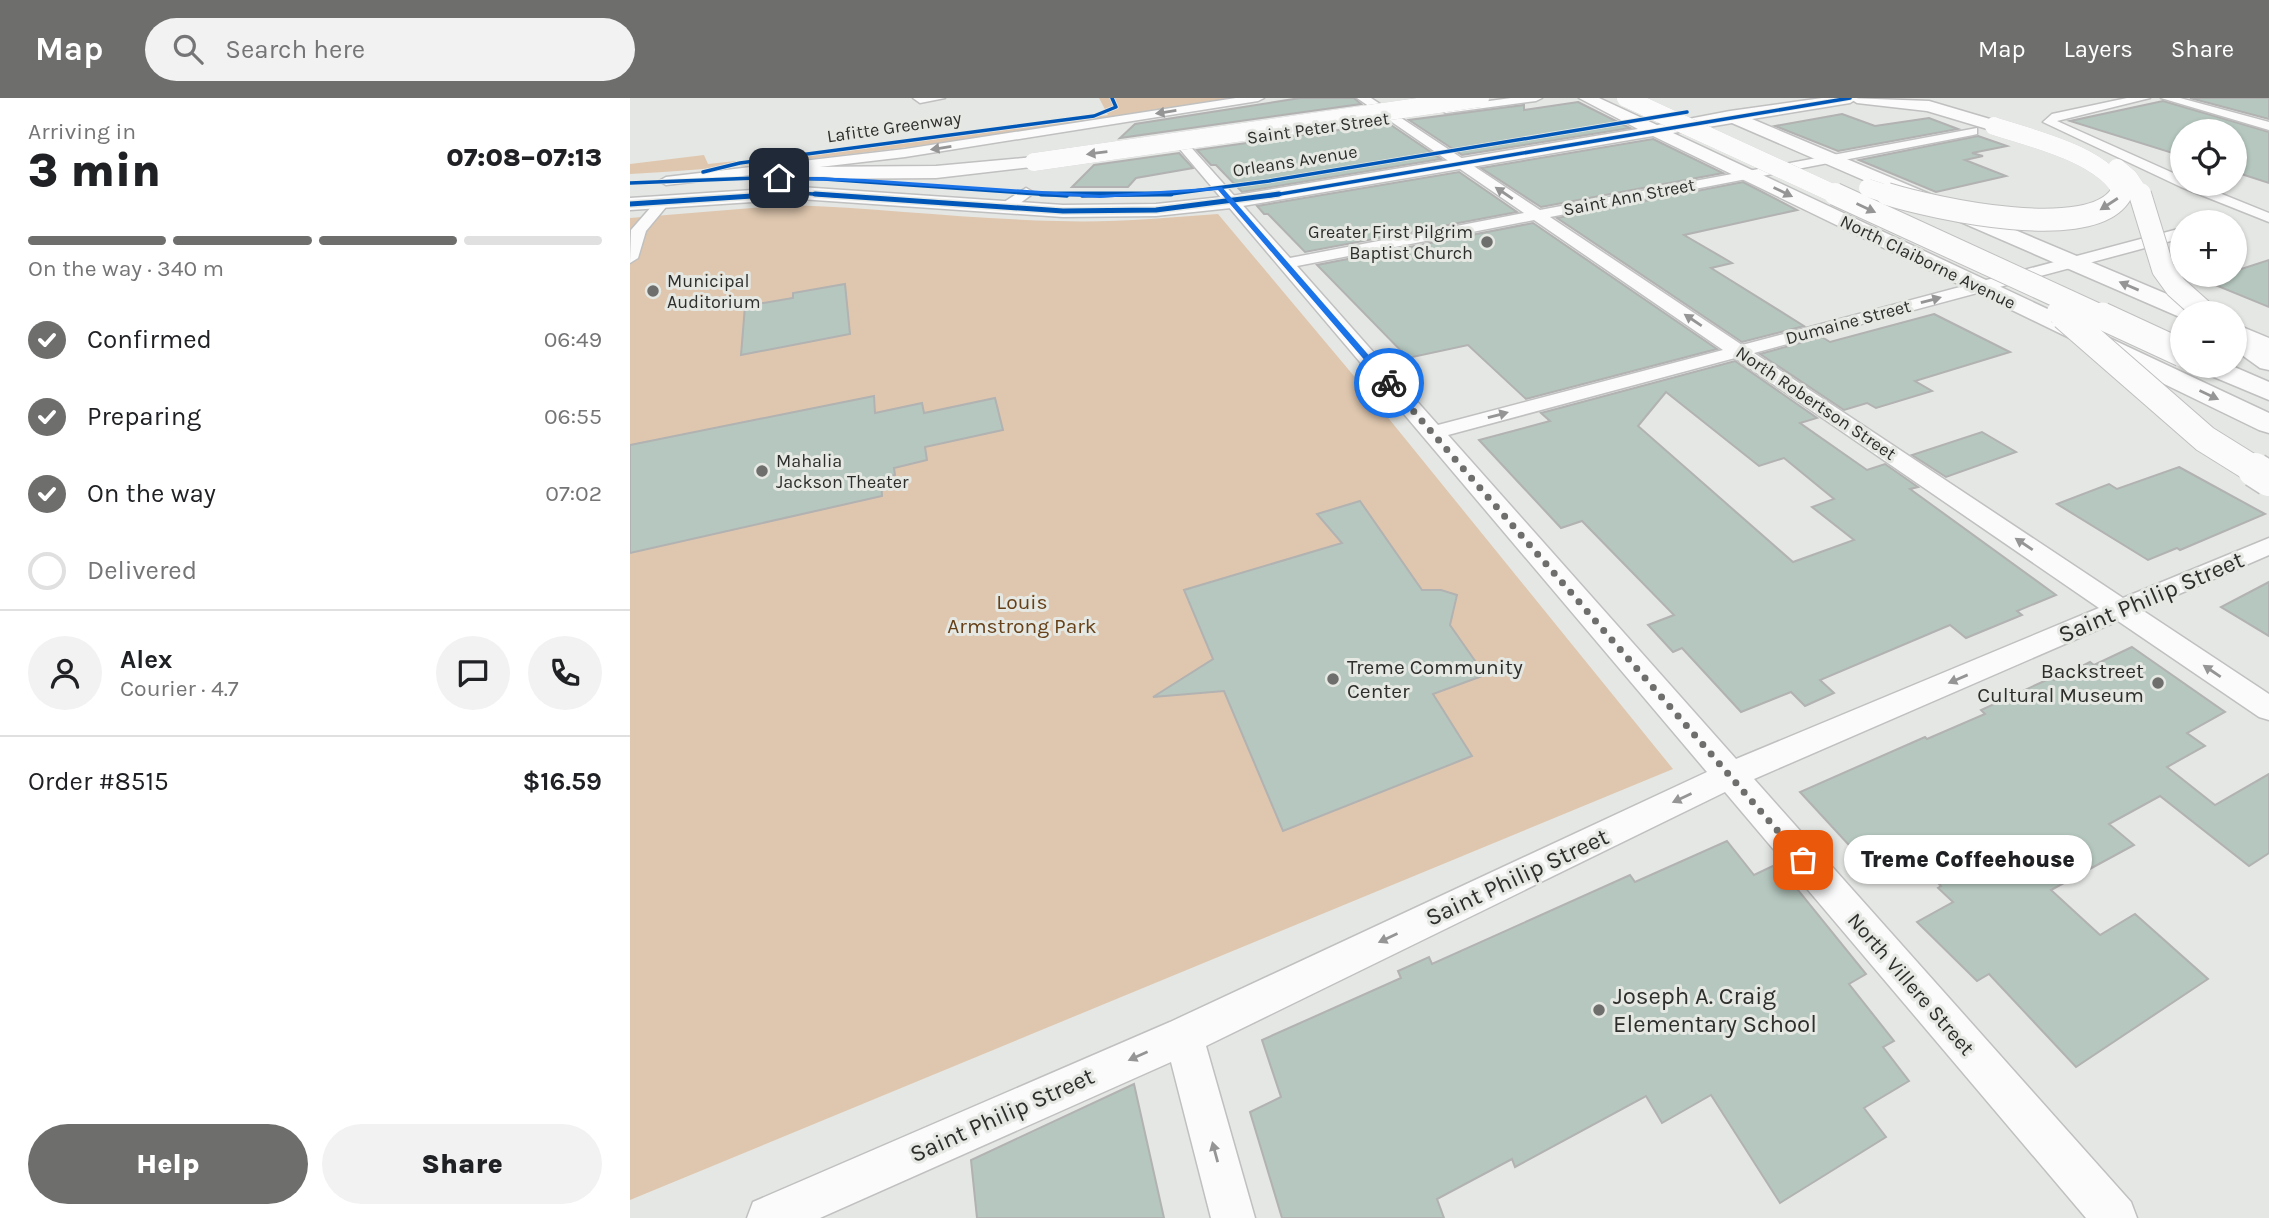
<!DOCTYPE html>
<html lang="en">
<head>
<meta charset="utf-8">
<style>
  :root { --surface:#fff; --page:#f2f2f2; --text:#202124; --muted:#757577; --line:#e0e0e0; --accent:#6e6f6d }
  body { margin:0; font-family:Karla,sans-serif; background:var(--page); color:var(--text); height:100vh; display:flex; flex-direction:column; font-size:26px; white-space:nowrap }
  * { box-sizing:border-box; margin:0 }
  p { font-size:23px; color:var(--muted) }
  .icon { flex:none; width:38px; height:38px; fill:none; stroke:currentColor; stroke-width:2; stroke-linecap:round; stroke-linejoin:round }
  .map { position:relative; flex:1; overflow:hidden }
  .details { display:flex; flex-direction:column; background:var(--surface); width:630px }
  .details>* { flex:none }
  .controls { position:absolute; left:1540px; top:21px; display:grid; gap:14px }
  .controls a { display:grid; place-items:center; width:77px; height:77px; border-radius:50%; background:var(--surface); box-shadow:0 2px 5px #0004; font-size:35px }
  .pin { position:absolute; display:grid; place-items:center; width:60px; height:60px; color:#fff; margin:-30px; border-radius:14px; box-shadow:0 4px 10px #0006 }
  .courier { position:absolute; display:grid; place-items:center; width:70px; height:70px; margin:-35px; border:5px solid #1a73e8; border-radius:50%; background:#fff; color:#222; box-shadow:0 2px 9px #0007 }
  .bubble { position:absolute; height:49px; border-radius:24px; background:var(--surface); box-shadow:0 2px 5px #0004; font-size:23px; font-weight:800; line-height:49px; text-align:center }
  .head em { font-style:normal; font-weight:800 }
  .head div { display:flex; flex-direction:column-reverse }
  .head { display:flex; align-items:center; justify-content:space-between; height:119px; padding:0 28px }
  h1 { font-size:46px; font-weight:800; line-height:52px }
  .bar { display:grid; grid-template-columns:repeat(4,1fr); gap:10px 7px; align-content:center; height:84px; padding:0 28px }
  .bar i { height:9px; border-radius:5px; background:var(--line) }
  .bar .selected { background:var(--accent) }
  .bar p { grid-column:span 4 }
  .line { display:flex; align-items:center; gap:18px; padding:0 28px; border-top:2px solid var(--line) }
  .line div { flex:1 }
  .round { display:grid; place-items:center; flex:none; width:74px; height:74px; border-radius:37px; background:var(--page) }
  ol { padding:0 28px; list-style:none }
  li { display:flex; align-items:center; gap:21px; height:77px }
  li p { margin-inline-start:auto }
  li .icon { padding:7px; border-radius:50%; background:var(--accent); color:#fff; stroke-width:4 }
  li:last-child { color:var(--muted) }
  li i { width:38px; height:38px; border:4px solid var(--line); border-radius:50% }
  .primary-button { display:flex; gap:14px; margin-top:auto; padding:14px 28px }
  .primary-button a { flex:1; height:80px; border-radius:42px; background:var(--accent); color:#fff; font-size:28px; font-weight:800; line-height:80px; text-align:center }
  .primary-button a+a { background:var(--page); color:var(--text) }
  header { display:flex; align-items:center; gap:42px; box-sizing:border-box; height:98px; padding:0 35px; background:var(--accent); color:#fff }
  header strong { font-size:33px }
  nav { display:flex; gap:38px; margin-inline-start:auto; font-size:24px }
  .search { width:490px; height:63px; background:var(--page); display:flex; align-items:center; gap:18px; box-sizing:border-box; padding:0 24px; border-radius:38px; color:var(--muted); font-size:26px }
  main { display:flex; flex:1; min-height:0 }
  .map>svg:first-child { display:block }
</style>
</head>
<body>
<header>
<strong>Map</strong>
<div class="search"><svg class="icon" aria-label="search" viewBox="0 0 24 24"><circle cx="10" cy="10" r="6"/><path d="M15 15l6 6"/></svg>Search here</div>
<nav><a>Map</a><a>Layers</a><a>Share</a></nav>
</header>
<main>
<section class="details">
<div class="head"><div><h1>3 min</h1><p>Arriving in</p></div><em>07:08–07:13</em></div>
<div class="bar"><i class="selected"></i><i class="selected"></i><i class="selected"></i><i></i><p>On the way · 340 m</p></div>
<ol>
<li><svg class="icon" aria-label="check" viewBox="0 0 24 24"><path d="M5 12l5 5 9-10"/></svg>Confirmed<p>06:49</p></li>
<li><svg class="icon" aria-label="check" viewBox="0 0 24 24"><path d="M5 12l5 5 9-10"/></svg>Preparing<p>06:55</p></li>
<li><svg class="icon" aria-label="check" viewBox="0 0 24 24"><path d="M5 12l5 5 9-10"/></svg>On the way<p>07:02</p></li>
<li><i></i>Delivered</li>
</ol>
<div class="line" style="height:126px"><a class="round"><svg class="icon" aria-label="person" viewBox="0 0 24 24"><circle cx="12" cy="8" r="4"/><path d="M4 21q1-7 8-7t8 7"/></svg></a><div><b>Alex</b><p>Courier · 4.7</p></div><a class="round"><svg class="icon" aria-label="chat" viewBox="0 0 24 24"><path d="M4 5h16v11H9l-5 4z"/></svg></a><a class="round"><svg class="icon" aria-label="phone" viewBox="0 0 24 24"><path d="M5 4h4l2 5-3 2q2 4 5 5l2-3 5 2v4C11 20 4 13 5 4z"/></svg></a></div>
<div class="line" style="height:91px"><div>Order #8515</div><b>$16.59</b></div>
<div class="primary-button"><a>Help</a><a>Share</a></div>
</section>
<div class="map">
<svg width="1639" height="1120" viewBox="0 0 1639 1120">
  <rect width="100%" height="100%" fill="#e5e7e4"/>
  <g fill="#dfc7af">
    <path d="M469,0H609C407,32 205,64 0,76V66L74,57L78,66L106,63V66L330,34L332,37L478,17Z"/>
    <path d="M160,107C249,110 338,121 427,123C481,125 534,120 588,116L734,290L1043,671L0,1102V120Z"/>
  </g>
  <g fill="#b5c7bf" stroke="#b1b2b1" stroke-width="2" fill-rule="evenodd">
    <path d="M670,0H724L731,6L490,40L505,26Z"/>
    <path d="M1560,0H1639V21Z"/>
    <path d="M1533,3L1639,34V85L1605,74V33H1552V58L1440,23Z"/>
    <path d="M948,4L1000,30L832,57L779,22L894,7V12Z"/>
    <path d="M1212,16L1245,28L1299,20L1328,31L1208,53L1145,28Z"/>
    <path d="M758,25L811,61L612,94L586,67H581L567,52Z"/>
    <path d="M1348,38L1377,48L1342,55L1353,58L1335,62L1376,78L1306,94L1229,62Z"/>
    <path d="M1023,41L1093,75L911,109L851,70Z"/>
    <path d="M549,55L563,70L506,80L498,89H442L464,67Z"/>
    <path d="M829,74L887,114L675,154L638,116H634L627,108Z"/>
    <path d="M1113,84L1167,112L1054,137L1102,165L1081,170L1174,228L1112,244L927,120Z"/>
    <path d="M903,125L1087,251L896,301L838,247L778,260L687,167Z"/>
    <path d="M1639,162V209L1573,182L1591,177H1605V173Z"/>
    <path d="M215,186L220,236L111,257L115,208L163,200V195Z"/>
    <path d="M1304,216L1380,254L1285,283L1302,293L1246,310L1237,305L1214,312L1130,256L1192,239L1200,244Z"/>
    <path d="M1105,263L1187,320L1170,325L1237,372L1255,366L1288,389L1280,391L1426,497L1387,513L1392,517L1336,540L1320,527L1190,582L1204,595L1175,608L1161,594L1111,614L1052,550L1043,554L1018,527L1044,517L952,423L931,430L849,342L920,323L911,315ZM1036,294L1129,368L1154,360L1204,401L1182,409L1224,442L1163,464L1008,328Z"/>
    <path d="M244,298L245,315L292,305L294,315L365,300L373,332L295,349L297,362L264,370L265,377L251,380L252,398L0,455V347Z"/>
    <path d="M1352,334L1386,354L1316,379L1282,357Z"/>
    <path d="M1549,369L1635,416L1550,452L1547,450L1518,462L1427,406L1479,386L1487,391Z"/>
    <path d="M730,403L792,492H811L827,497L820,527L855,577L803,596L842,658L653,733L594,593L523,599L583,561L554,492L712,445L687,416Z"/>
    <path d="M1639,484V538L1591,509Z"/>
    <path d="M1502,549L1595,614L1557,635L1575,648L1537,669L1585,707L1639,676V755L1619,768L1530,698L1479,726L1504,747L1421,792L1470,837L1505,816L1578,881L1446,969L1359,876L1347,883L1287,824L1323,804L1308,790L1311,788L1265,742L1230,759L1170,694L1295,639L1297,641L1355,616L1351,612L1421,580L1424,582L1460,564L1464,567Z"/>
    <path d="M1097,743L1124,777L1147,766L1236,876L1219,886L1264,943L1253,949L1279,983L1234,1010L1256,1039L1150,1105L1081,997L1032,1025L1016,998L885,1069L882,1061L807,1101L814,1120H652L620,1014L651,999L632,942L771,880L768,873L799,859L802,866L1000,777L1005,784Z"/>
    <path d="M504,986L534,1120H347L341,1062Z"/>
  </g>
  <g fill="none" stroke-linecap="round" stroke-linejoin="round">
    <defs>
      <g id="street">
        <path d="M283,0H315L290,5Z"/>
        <path d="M606,0H634L628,3L275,59L36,87L29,83L36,79L275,51Z"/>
        <path d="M727,0H741L910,112L1347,30V36L1343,37L920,119L1112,247L1552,130V140L1124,255L1493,500L1639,440V457L1512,512L1639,596V622L1629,619L1488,523L1124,681L1501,1104L1507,1120H1456L1095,694L576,948L625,1120H581L541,964L190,1120H117L123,1104L540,924L1077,674L548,49L554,45L558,46L660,160L894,115ZM904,122L1093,252L808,327L667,168ZM1105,260L1469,510L1106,661L818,337Z"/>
        <path d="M881,0H912L906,3L816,15L810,12L816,9Z"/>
        <path d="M1497,0H1520L1427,23L1552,79V86H1567L1639,115V124L1551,89L1413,24L1422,16Z"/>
        <path d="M1531,0H1550L1639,24V32Z"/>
        <path d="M396,90L403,94L401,97L381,112H371L369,109L371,106Z"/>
        <path d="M34,99L41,103L16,133L8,160L0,165L1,132L29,100Z"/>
      </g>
      <g id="secondary">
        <path d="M949,0H969L1027,27L1100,13L1192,0H1228L1220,5L1122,21L1570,210L1573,215H1552V220L1102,25L1043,35L1639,315V335L1629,332L1023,38L601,110L526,118L433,119L170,101L0,112V100L170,89L433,107L526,106L601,98L1008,31Z"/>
        <path d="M1605,226L1639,240V257L1605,243Z"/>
      </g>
      <g id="highway">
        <path d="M1219,0L1299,3L1370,24L1372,28L1364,33L1297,13L1227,5Z"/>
        <path d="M404,59L410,60L413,64L410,68L306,80L175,81L126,86L117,80L126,74L175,69L306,68Z"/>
        <path d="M1605,232L1614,235L1639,252V272L1630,270L1605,252Z"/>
        <path d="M1568,268H1602L1639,284V302L1572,274Z"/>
      </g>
    </defs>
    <use href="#street" stroke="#bfc0bf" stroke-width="3"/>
    <use href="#secondary" stroke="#bfc0bf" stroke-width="3"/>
    <use href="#highway" stroke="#bfc0bf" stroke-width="3"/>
    <use href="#street" fill="#fbfbfb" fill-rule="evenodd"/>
    <use href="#secondary" fill="#fbfbfb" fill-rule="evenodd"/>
    <use href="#highway" fill="#fbfbfb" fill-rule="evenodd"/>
    <defs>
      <g id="highway-bridge-far3">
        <path d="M996,0L1209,98"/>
        <path d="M1364,28C1403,41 1472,56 1492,94L1490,98"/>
        <path d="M404,64L850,0"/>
        <path d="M1487,70L1499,80L1511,98"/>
        <path d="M1238,90L1263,98"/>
      </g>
      <g id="highway-bridge-far2">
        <path d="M1205,96L1475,220"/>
        <path d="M1257,96C1303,110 1462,146 1491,96"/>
        <path d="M1510,96L1533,171L1546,189L1575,215"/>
        <path d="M1428,214L1437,220"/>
      </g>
      <g id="highway-bridge-far1">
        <path d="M1434,218L1575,341L1628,374"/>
        <path d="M1472,218L1552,255"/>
      </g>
      <path id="highway-bridge" d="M1625,372L1639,381"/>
    </defs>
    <use href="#highway-bridge-far3" stroke="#bfc0bf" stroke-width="18" stroke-linecap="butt"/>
    <use href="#highway-bridge-far2" stroke="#bfc0bf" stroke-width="24" stroke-linecap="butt"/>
    <use href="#highway-bridge-far1" stroke="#bfc0bf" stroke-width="29" stroke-linecap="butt"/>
    <use href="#highway-bridge" stroke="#bfc0bf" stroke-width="37" stroke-linecap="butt"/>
    <use href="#highway-bridge-far3" stroke="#fbfbfb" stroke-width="18"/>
    <use href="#highway-bridge-far2" stroke="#fbfbfb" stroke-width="22"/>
    <use href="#highway-bridge-far1" stroke="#fbfbfb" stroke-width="27"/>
    <use href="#highway-bridge" stroke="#fbfbfb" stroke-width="34"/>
    <defs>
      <g id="cycleway-far1">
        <path d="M73,74L110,65L464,18L486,9L482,0"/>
        <path d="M0,85L126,80L194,81L437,98"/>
        <path d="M127,98L170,95L210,98"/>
        <path d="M452,98L541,96L639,83L1057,14"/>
        <path d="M638,98L1220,0"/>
      </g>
      <g id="cycleway">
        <path d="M185,96L433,113L526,112L649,96"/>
        <path d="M411,96H541"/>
        <path d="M0,106L154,96"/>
      </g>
    </defs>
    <use href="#cycleway-far1" stroke="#e5e8e3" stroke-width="5"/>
    <use href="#cycleway" stroke="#e5e8e3" stroke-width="8"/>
    <use href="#cycleway-far1" stroke="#0057b8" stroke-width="3.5"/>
    <use href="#cycleway" stroke="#0057b8" stroke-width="5"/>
  </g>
  <defs><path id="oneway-solid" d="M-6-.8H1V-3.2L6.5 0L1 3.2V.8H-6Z" transform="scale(1.75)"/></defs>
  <g fill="#949594">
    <use href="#oneway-solid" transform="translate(536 14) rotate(171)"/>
    <use href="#oneway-solid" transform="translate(311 50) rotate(171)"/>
    <use href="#oneway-solid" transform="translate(467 55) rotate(173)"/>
    <use href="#oneway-solid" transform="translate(1153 94) rotate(26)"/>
    <use href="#oneway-solid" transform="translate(874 95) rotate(-146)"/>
    <use href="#oneway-solid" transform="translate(1479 106) rotate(147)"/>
    <use href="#oneway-solid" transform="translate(1236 110) rotate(25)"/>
    <use href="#oneway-solid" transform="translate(1499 188) rotate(-157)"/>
    <use href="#oneway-solid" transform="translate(1301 202) rotate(-15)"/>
    <use href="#oneway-solid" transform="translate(1063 222) rotate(-146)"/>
    <use href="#oneway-solid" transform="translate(1579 297) rotate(25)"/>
    <use href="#oneway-solid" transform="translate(868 317) rotate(-15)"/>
    <use href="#oneway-solid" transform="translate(1394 446) rotate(-146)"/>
    <use href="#oneway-solid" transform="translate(1582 573) rotate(-146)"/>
    <use href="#oneway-solid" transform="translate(1328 581) rotate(157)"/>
    <use href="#oneway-solid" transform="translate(1052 700) rotate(155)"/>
    <use href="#oneway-solid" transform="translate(758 840) rotate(155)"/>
    <use href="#oneway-solid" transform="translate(508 958) rotate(156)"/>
    <use href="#oneway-solid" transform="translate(585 1054) rotate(-105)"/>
  </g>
  <path fill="#1a73e8" d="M149,78L235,81L470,97L592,89L763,285L756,287L588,92L470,100L235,84L147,81Z"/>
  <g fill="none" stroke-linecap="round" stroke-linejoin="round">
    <path stroke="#6e6f6d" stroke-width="7" stroke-dasharray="0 12.6" d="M759,285L1173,762"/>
  </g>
  <g fill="#6e6f6d" stroke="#e5e8e3" stroke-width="2.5">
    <circle cx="857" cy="144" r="7"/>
    <circle cx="23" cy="193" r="7"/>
    <circle cx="132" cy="373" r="7"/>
    <circle cx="703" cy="581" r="7"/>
    <circle cx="1528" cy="585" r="7"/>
    <circle cx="969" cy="912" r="7"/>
  </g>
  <g text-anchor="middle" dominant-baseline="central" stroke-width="6" stroke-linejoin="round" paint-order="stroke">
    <g font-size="18" fill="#2e2f2d" stroke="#e5e8e3">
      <text transform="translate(264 29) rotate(-8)">Lafitte Greenway</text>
      <text transform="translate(688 30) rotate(-8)">Saint Peter Street</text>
      <text transform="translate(665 63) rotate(-9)">Orleans Avenue</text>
      <text transform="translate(999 99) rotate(-11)">Saint Ann Street</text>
      <text transform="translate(1298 164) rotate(26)">North Claiborne Avenue</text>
      <text transform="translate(1218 224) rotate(-15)">Dumaine Street</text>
      <text transform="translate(1186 305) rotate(34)">North Robertson Street</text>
    </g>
    <g font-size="18" fill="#2e2f2d" stroke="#e5e8e3" text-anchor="start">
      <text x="843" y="134" text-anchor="end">Greater First Pilgrim<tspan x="843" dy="21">Baptist Church</tspan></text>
      <text x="37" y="183">Municipal<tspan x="37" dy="21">Auditorium</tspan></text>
      <text x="146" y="363">Mahalia<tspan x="146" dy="21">Jackson Theater</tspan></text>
    </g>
    <g font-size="21" fill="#664018" stroke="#e5e8e3">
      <text x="392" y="504">Louis<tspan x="392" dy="24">Armstrong Park</tspan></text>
    </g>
    <g font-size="21" fill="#2e2f2d" stroke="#e5e8e3" text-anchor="start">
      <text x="717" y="569">Treme Community<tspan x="717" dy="24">Center</tspan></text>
      <text x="1514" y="573" text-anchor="end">Backstreet<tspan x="1514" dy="24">Cultural Museum</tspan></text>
    </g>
    <g font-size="21" fill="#2e2f2d" stroke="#e5e8e3">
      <text transform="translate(1281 886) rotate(49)">North Villere Street</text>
    </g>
    <g font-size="24" fill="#2e2f2d" stroke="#e5e8e3">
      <text transform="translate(1521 499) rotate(-23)">Saint Philip Street</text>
      <text transform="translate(887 779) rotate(-25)">Saint Philip Street</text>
      <text transform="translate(372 1017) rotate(-24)">Saint Philip Street</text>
    </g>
    <g font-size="24" fill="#2e2f2d" stroke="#e5e8e3" text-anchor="start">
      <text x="983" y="898">Joseph A. Craig<tspan x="983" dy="28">Elementary School</tspan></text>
    </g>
  </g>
</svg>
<div class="controls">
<a><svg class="icon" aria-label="locate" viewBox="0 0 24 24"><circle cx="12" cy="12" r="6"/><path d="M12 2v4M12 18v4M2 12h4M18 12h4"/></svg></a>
<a>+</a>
<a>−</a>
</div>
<div class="pin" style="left:1173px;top:762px;background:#ea580c"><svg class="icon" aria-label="bag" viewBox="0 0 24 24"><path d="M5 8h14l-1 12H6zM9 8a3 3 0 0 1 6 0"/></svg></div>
<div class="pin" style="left:149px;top:80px;background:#1f2937"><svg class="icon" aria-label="home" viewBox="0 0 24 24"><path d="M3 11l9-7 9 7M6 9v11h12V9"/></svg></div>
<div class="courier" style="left:759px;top:285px"><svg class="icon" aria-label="bike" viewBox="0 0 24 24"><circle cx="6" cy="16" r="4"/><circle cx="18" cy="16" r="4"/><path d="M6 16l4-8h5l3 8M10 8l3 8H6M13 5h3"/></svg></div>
<div class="bubble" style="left:1214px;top:737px;width:248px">Treme Coffeehouse</div>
</div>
</main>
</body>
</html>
